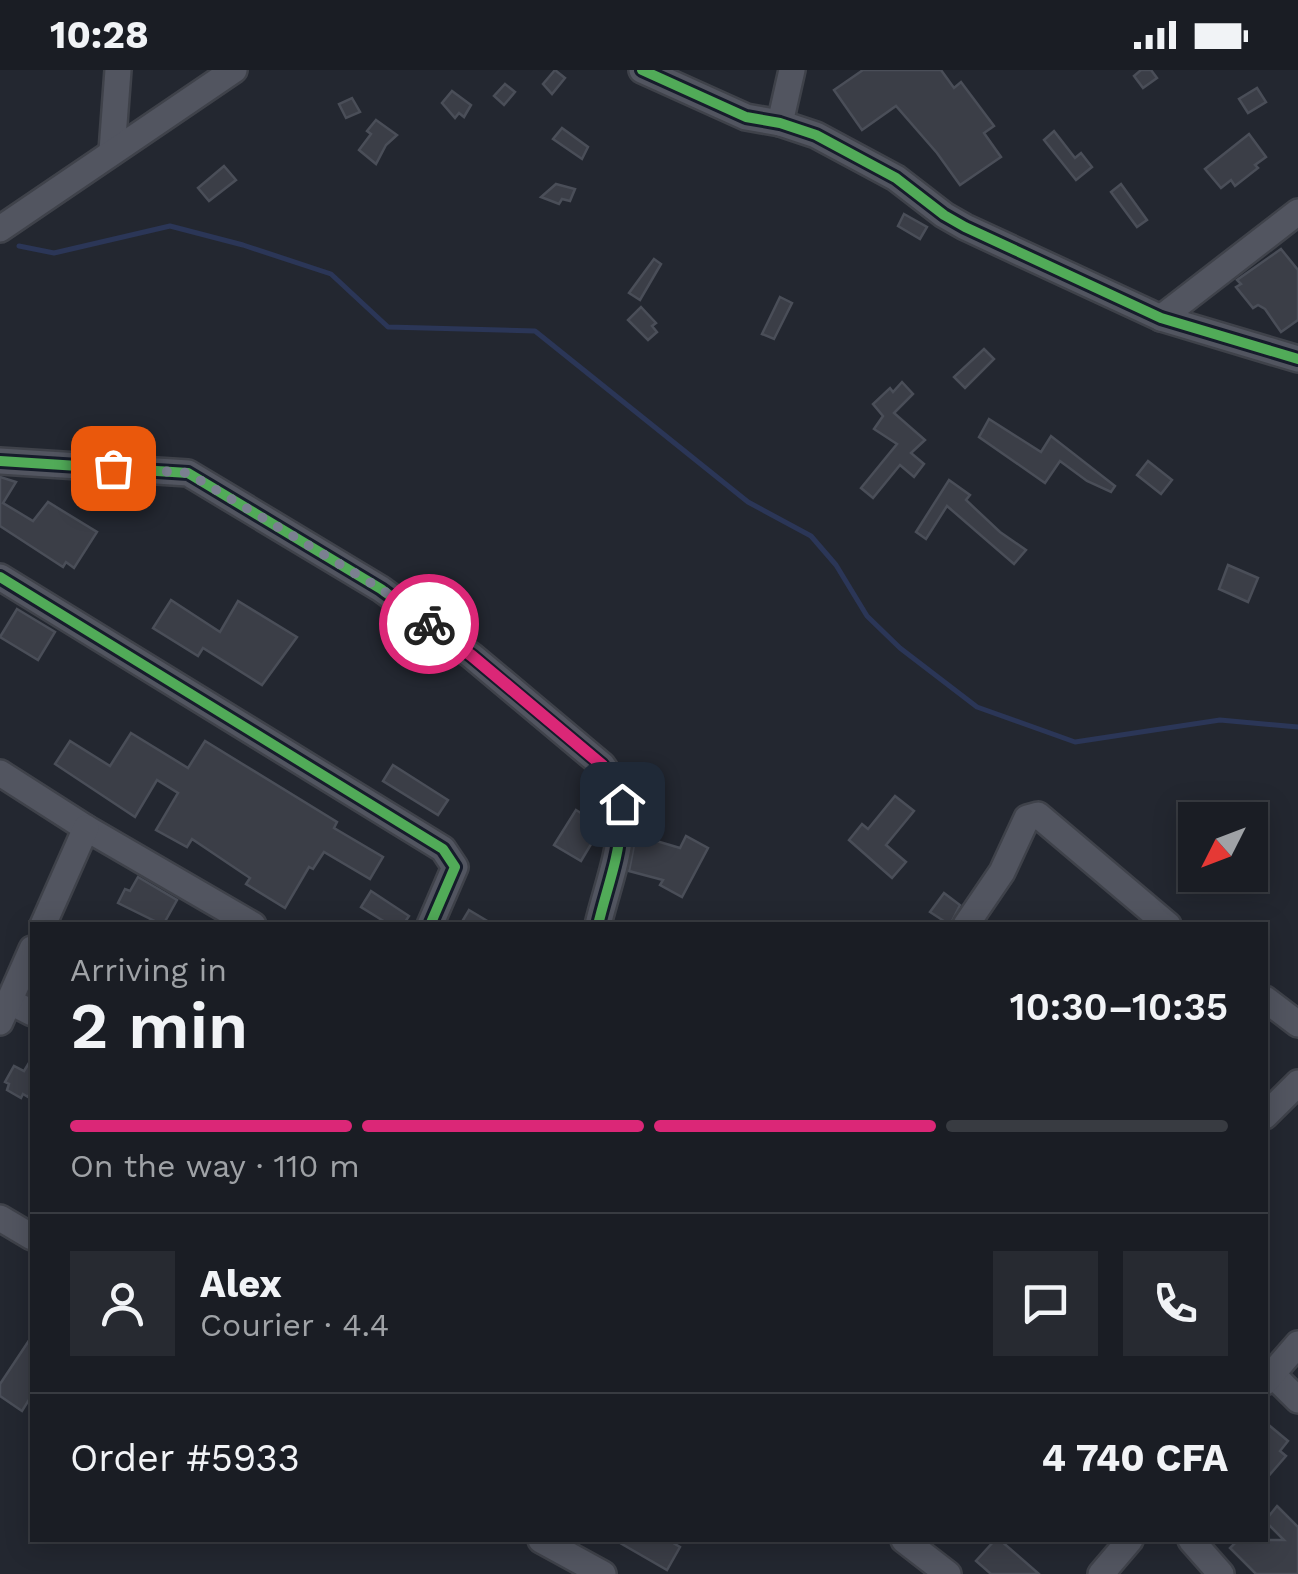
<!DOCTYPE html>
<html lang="en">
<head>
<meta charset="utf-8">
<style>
  :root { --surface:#1a1d24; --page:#272a31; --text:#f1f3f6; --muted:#9fa2a6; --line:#383b41; --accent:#db2777 }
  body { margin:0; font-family:"Work Sans",sans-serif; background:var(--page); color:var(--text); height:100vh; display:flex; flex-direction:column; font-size:38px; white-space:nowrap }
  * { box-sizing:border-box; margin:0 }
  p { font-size:32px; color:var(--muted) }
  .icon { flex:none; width:55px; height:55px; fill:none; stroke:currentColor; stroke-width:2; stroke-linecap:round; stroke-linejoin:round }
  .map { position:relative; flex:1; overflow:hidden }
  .details { position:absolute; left:30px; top:852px; width:1238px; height:620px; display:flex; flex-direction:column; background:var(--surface); border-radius:0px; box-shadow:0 5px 25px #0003,0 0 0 2px var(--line) }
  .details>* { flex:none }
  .needle { width:65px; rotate:228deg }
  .tools { position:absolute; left:1178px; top:732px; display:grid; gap:20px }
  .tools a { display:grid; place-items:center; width:90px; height:90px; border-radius:0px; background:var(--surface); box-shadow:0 5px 25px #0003,0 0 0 2px var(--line); font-size:50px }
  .pin { position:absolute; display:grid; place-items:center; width:85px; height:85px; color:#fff; margin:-42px; border-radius:20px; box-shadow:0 5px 15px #0006 }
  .courier { position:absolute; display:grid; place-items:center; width:100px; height:100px; margin:-50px; border:8px solid #db2777; border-radius:50%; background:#fff; color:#222; box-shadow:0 2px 12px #0007 }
  .headline em { font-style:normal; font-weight:600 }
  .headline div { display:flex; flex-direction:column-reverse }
  .headline { display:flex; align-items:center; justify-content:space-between; height:170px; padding:0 40px }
  h1 { font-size:65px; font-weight:600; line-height:75px }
  .bar { display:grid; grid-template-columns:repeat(4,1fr); gap:15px 10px; align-content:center; height:120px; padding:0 40px }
  .bar i { height:12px; border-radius:8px; background:var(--line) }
  .bar .on { background:var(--accent) }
  .bar p { grid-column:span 4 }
  .line { display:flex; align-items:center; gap:25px; padding:0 40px; border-top:2px solid var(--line) }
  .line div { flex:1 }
  .round { display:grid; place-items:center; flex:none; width:105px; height:105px; border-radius:0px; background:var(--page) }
  .status { display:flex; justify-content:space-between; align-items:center; height:70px; padding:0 50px; background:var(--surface); direction:ltr }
  .status svg { height:28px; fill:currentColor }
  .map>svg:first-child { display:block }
</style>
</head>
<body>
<div class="status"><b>10:28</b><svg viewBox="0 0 49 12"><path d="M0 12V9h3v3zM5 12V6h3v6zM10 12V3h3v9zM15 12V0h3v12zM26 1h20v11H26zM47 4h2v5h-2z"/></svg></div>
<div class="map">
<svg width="1298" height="1504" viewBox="0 0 1298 1504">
  <rect width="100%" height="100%" fill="#232730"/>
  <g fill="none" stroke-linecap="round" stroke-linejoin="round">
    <path stroke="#2b3657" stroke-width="5" d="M19,176L54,183L170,156L243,175L331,204L388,257L535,261L748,432L811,466L836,495L867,546L900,578L977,637L1075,672L1220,650L1298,657"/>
  </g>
  <g fill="#3b3e47" stroke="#4a4e58" stroke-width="2.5">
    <path d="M555,0L565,8L552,24L543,14Z"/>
    <path d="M863,0H941L954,18L961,12L994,56L984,63L1001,87L960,115L937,83L896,36L862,60L834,20Z"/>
    <path d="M1141,0H1151L1157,8L1143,18L1134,6Z"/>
    <path d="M505,14L515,22L504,35L494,26Z"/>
    <path d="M1257,18L1266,32L1248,43L1239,29Z"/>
    <path d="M452,21L471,35L464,47L459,43L455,48L442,33Z"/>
    <path d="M352,28L360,42L346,48L339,34Z"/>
    <path d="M376,50L397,65L386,75L376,94L359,80L371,64L367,61Z"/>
    <path d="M562,58L588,77L582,89L553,69Z"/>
    <path d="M1054,61L1075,88L1081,83L1092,97L1076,110L1044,70Z"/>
    <path d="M1249,64L1266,87L1255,95L1258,98L1235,116L1231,110L1221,118L1205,99Z"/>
    <path d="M224,96L236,110L209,131L198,118Z"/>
    <path d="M556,114L575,119L570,131L562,129L559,134L541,127Z"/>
    <path d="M1121,114L1147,150L1137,157L1111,122Z"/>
    <path d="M904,144L927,157L920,169L898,156Z"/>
    <path d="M1281,179L1298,200V250L1281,262L1265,239L1258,235L1253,238L1236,217L1241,214L1237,210Z"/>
    <path d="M654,189L661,194L640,230L629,223Z"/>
    <path d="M780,227L792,233L774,269L762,264Z"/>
    <path d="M641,237L656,253L652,256L657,262L648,270L628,250Z"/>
    <path d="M984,279L994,289L965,318L954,307Z"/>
    <path d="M902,312L913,324L894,343L925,370L911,383L924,394L914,407L900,395L873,428L861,418L897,374L874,359L883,346L873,334L890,318L893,322Z"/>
    <path d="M989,349L1041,382L1051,366L1115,416L1111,422L1087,411L1060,391L1045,413L979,367Z"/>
    <path d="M1148,391L1172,410L1161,424L1137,405Z"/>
    <path d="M0,407L16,412L3,433L33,451L48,432L97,462L74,498L66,492L63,497L0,456Z"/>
    <path d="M949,410L970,425L966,430L1000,462L1026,480L1014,494L947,436L926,469L916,462Z"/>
    <path d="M1228,495L1258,508L1248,532L1219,519Z"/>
    <path d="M171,530L220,562L238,531L297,567L262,615L203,578L198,586L153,558Z"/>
    <path d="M17,539L55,562L38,590L0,567Z"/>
    <path d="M131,663L188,698L205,671L337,752L334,758L383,787L370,809L324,782L313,799L309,797L285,838L246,814L250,808L192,769L187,777L156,760L178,723L157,710L135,747L55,694L70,671L110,696Z"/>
    <path d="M393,695L448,730L438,745L383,711Z"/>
    <path d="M895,726L914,741L886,775L906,792L892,808L849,770L862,754L868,759Z"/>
    <path d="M1228,732L1242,734L1241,747L1226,745Z"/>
    <path d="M576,740L602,756L581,791L554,775Z"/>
    <path d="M636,765L680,778L686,766L708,778L682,827L660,815L663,810L629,801Z"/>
    <path d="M138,807L177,830L163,855L118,833L125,819L130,821Z"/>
    <path d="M371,821L409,846L403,855H390L361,837Z"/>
    <path d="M944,823L960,835L950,855L930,842Z"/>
    <path d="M469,840L494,855H460Z"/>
    <path d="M32,988V1018L28,1027L23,1024L21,1028L7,1020L9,1014L5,1012L14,996L24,1001Z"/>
    <path d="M32,1266V1325L22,1341L0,1326V1314Z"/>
    <path d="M1270,1356L1288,1371L1280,1381L1286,1386L1265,1410V1363Z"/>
    <path d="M1277,1436L1298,1457V1504H1256L1230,1478L1238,1470H1284L1265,1451Z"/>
    <path d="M615,1470H668L680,1477L667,1500Z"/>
    <path d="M995,1470H1000L1039,1504H991L976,1491Z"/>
  </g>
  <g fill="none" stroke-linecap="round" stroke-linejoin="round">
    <defs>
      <g id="minor">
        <path d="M642,0L746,47L780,53L816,65L896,108L944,145L965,157L1161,248L1298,289"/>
        <path d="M780,53L792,0"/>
        <path d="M112,81L118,0"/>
        <path d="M0,159L234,0"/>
        <path d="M1161,248L1298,142"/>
        <path d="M0,391L188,403L381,519L472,586L602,695C639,745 611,799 598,855"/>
        <path d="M0,507L443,779L455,797L430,855"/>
        <path d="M0,703L86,758L253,855"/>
        <path d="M43,855L86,758"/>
        <path d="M966,855L1002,802L1027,748L1038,745L1168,855"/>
        <path d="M1265,929L1298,954"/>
        <path d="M9,931L32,943"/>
        <path d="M0,952L32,879"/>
        <path d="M1265,1046L1298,1013"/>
        <path d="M0,1148L32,1167"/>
        <path d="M1272,1304L1298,1330"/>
        <path d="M1265,1312L1298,1274"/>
        <path d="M541,1470L603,1504"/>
        <path d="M904,1470L948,1504"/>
        <path d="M1191,1470L1221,1504"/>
        <path d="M1101,1504L1130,1470"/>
      </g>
    </defs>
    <use href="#minor" stroke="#3f424a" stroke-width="30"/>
    <use href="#minor" stroke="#525560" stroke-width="25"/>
    <defs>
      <g id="cycleway">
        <path d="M642,0L746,47L780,53L816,65L896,108L944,145L965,157L1161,248L1298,289"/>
        <path d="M0,391L188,403L381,519L472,586L602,695C639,745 611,799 598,855"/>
        <path d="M0,507L443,779L455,797L430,855"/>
      </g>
    </defs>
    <use href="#cycleway" stroke="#161c2b" stroke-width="16"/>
    <use href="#cycleway" stroke="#51ab58" stroke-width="10"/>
  </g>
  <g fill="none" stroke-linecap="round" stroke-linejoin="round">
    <path stroke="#7b8091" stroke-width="10" stroke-dasharray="0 18" d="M113,398L188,403L381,519L429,554"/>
    <path stroke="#db2777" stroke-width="12" d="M429,554L472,586L602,695L614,712L622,734"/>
  </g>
</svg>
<div class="tools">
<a><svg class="needle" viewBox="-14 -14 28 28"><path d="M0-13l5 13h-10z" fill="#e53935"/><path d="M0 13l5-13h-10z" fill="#9fa2a6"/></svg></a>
</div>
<div class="pin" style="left:113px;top:398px;background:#ea580c"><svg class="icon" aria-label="bag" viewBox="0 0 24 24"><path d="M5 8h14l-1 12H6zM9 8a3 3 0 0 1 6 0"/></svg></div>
<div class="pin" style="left:622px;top:734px;background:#1f2937"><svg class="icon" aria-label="home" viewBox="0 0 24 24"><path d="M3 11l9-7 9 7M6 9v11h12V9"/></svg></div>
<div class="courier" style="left:429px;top:554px"><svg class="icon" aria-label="bike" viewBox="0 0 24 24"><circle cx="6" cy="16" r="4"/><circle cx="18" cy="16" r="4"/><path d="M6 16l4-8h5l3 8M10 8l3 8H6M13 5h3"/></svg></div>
<section class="details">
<div class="headline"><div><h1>2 min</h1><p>Arriving in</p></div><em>10:30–10:35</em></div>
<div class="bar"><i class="on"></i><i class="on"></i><i class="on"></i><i></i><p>On the way · 110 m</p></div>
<div class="line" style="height:180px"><a class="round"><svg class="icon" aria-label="person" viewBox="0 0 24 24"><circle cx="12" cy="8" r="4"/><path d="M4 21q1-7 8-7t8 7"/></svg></a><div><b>Alex</b><p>Courier · 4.4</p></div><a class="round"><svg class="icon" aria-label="chat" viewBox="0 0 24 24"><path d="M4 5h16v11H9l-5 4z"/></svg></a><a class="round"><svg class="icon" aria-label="phone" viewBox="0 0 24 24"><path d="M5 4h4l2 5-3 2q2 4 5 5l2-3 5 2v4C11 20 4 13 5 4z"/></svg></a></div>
<div class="line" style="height:130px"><div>Order #5933</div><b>4 740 CFA</b></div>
</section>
</div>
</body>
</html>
